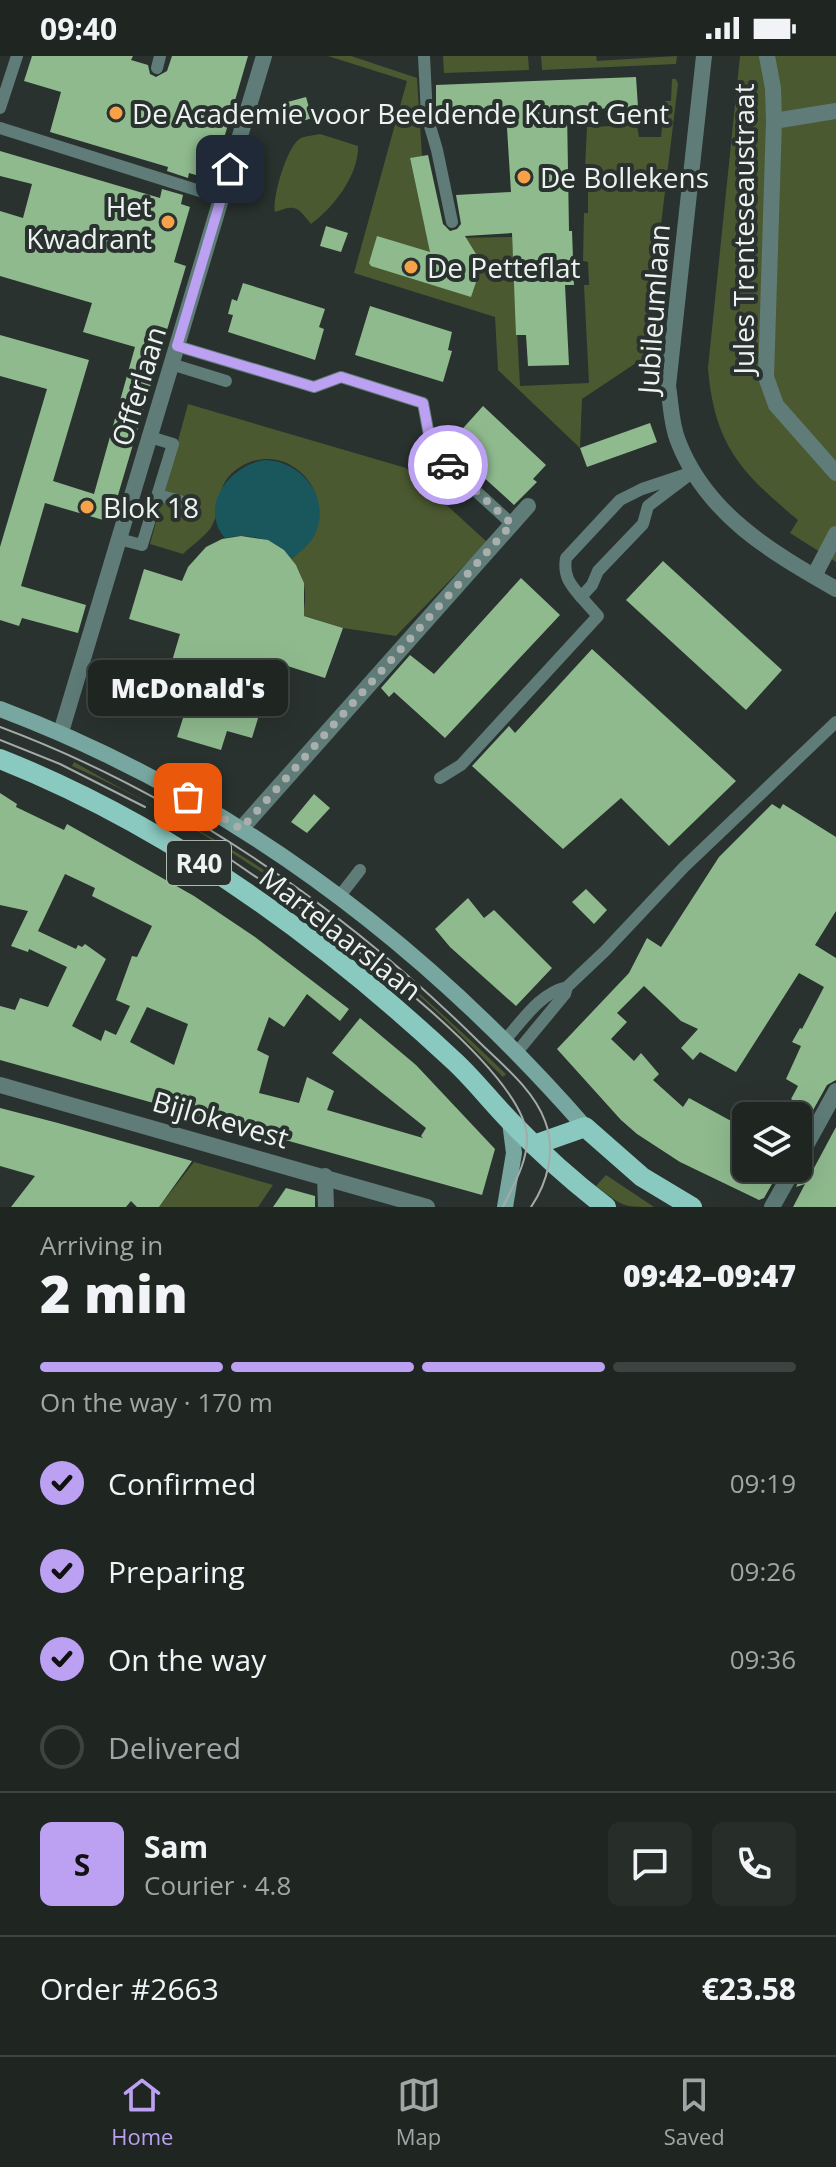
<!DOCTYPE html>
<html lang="en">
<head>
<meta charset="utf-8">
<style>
  :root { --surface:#1f2622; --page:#272e2a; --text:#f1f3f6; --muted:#a1a5a5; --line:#3c4340; --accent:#bca0f2 }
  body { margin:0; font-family:"Open Sans",sans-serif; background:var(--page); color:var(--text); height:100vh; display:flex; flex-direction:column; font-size:30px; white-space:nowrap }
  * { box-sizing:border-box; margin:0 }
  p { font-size:26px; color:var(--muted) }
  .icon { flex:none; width:44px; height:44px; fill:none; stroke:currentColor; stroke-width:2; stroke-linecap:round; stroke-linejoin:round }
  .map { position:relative; height:1151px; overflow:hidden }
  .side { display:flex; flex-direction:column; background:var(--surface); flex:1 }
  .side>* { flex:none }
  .fabs { position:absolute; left:732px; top:1046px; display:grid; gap:16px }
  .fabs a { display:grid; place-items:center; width:80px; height:80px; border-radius:12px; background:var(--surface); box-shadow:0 8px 32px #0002,0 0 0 2px var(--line); font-size:40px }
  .pin { position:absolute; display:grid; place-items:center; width:68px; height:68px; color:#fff; margin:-34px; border-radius:16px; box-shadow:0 4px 12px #0006 }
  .courier { position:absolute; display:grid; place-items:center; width:80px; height:80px; margin:-40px; border:6px solid #bca0f2; border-radius:50%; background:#fff; color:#222; box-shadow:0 2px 10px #0007 }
  .bubble { position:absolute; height:56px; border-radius:12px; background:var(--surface); box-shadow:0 8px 32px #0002,0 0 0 2px var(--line); font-size:26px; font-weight:800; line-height:56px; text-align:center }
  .summary em { font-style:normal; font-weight:800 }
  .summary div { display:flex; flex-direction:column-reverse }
  .summary { display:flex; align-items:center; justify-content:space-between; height:136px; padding:0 40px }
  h1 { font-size:52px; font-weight:800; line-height:60px }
  .bar { display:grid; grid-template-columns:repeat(4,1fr); gap:12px 8px; align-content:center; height:96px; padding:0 40px }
  .bar i { height:10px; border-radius:6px; background:var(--line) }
  .bar .active { background:var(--accent) }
  .bar p { grid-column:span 4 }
  .line { display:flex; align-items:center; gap:20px; padding:0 40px; border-top:2px solid var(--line) }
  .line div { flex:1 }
  .round { display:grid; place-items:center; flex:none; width:84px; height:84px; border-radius:12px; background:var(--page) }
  ol { padding:0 40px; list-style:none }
  li { display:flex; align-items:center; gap:24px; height:88px }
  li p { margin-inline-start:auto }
  li .icon { padding:8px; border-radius:50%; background:var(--accent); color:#111; stroke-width:4 }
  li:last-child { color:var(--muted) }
  li i { width:44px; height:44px; border:4px solid var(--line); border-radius:50% }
  .status { display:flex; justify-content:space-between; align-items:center; height:56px; padding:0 40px; background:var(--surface); direction:ltr }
  .status svg { height:22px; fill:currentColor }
  .dock { display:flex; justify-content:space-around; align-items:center; height:112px; border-top:2px solid var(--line); background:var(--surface); font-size:22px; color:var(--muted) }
  .dock a { display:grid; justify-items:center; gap:4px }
  .dock .active { color:var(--accent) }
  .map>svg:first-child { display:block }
</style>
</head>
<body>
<div class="status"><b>09:40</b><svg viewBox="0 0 49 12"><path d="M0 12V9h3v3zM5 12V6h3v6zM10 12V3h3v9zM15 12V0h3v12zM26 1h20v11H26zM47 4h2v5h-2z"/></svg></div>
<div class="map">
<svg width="836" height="1151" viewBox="0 0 836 1151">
  <rect width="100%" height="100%" fill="#29322e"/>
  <g fill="#4b5931">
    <path d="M328,0H351L417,22L422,100L410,103L425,172L445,169L455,182L512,181L520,330L589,327L584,229H589L588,206L583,205L584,157H588V135L584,134L587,71L637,69L639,81H661L665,45H671L672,23H676L678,28L645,301L582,343L580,392L498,314L495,261L354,217L407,25Z"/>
    <path d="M443,0H528L529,14L444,17Z"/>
    <path d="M541,0H596L597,5L677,0L676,8L542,14Z"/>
    <path d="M740,0H836V506L790,477L798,464C741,417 714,388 708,312Z"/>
    <path d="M320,78L358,90C359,119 333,152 311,168C297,151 297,148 275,156C272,142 287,89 301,82C306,80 315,79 320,78Z"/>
    <path d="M188,348L406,412L487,486L396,580L343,572L302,559C309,540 304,518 291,503C357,454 291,375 237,413C213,430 223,454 210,473C203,482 191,490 183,498L150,488Z"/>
    <path d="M74,706C141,745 211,777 274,821C357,880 433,948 506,1018L503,1021C476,995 451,968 424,944C323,853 197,764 72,710Z"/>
    <path d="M194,1106L273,1129L258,1151H159Z"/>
    <path d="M606,1119L654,1151C620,1151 623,1150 596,1130Z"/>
  </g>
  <path fill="#1a575d" d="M265,404C303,405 333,444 314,480C309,490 300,496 291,503C274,483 250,476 225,482C198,450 230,409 265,404Z"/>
  <g fill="#8fba8e" fill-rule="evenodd">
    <path d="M32,0H133L131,4L148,9L150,18L156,21L167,15L172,0H248L215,113L209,112L206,122L189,117L188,122L167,115L168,111L50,76L61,36L24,25Z"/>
    <path d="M636,21L638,51L567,54L569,175H572L574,229H565L569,309L528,310L526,279H516L512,177L465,180L482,208L471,241L371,210L369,207L377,180L430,196L410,102L428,99L443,168L450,175L457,173L461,168L456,139L511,136L506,56L436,59V29Z"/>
    <path d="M306,41L312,62L291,69L284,47Z"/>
    <path d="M0,95L160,142L162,133L183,139L181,148L190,151L174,206L186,210L110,466L45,447L21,530L86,549L78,577L22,562L19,570L0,564V491L47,333L0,320V279L89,304L53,425L94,438L135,291L83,276L92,247L0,220V155L23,162L32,128L0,120Z"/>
    <path d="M326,170L348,177L341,196L320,190Z"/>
    <path d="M243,227L325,253L319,271L324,273L315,304L228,276L233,259L228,258L232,243L237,245Z"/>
    <path d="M370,250L452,276L448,294L452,295L443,326L355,299Z"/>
    <path d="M483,350L546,409L533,423L537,426L514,449L448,389Z"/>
    <path d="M650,367L657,386L587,411L580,392Z"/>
    <path d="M241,480L268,484L284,494L296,509L304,527V560L343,572L325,622L275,606L252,682L227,675L221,694L177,681L184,659L158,652L180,578L129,563L144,513L182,525L188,511L206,491L222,483Z"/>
    <path d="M663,505L782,614L746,654L626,544Z"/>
    <path d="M521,522L560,559L445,682L394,636L389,641L381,632L410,599L434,618Z"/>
    <path d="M592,593L736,725L669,790L621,742L563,793L472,710L509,670L515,677Z"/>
    <path d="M0,737L17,748L16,751L64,774L67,768L194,840L255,881L349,953L340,965L307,938L284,971L269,961L257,994L269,1000L259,1037L299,1047L307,1021L334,1035L327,1054L423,1082L421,1080L426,1072L332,997L360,962L416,1009L495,1093L482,1139L0,1004V950L15,954L20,942L48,951L67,911L29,893L28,896L11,890L28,855L0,849ZM65,818L95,832L92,840L152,870L137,901L132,900L116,944L130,950L116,979L105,974L101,985L72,970L106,903L85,888L82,891L78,889L76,893L38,875ZM147,951L188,968L174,1009L130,986Z"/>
    <path d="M314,738L330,752L307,777L291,766Z"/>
    <path d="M772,748L780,753L783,748L836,781V855L815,889L836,902V1024L827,1029L812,1056L791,1043L798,1030L786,1023L801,990L792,986L800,972L802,973L824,931L799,917L736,1016L700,996L693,1004L681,992L698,973L681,965L644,930L617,957L627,966L611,983L634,1005L641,997L659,1018L653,1024L683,1051L689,1042L733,1066L746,1045V1112H781L764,1142L759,1144L680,1106L637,1078L621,1064L557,993L629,917L647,882L661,891L719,801Z"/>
    <path d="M586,833L607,854L594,868L572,846Z"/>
    <path d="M468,842L484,862L494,854L552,912L516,950L450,891L435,873Z"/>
    <path d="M0,1052L58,1067L192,1105L159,1151H137L131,1145L126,1151H11L35,1120L0,1110Z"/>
    <path d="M836,1071V1151H793L805,1128L796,1131L805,1112H814Z"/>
    <path d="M286,1132L315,1140V1151H273Z"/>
  </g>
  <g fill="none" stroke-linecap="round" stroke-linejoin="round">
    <g stroke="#5f7c78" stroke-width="12">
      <path d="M424,0L427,60L437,94L452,166"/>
      <path d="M157,12L160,0"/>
      <path d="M0,52L17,0"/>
      <path d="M0,72L222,142"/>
      <path d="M177,290L314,331L341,321L423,347L432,395L512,468"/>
      <path d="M171,308L226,325"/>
      <path d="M693,416L648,450L643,468L598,515L592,529L581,541C570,528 563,520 566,502L620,444L642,433Z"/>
      <path d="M158,439L180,445"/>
      <path d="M119,483L142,489L173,388L150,381"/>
      <path d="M440,722L461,709L598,560L581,541"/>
      <path d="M339,841L360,814"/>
      <path d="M505,984C523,964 540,937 567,931"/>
      <path d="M517,996L565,938L567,931L605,895L684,811L836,666"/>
    </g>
    <g stroke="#5f7c78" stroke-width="16">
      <path d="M704,0L668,330C671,348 671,368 678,385C706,458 771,496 836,533"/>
      <path d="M767,0L773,32L774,65L766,321L776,349L836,417"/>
      <path d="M774,65L836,55"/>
      <path d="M814,520L836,478"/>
      <path d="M61,676L264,0"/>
      <path d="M241,773L528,450"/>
      <path d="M0,1029L427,1151"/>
      <path d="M798,1104L836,1035"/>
      <path d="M325,1120L326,1151"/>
      <path d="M772,1151L794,1112"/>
    </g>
    <g stroke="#78a7a1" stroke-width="16">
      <path d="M0,653C230,740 424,887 585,1071"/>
      <path d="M505,1151L514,1097L510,1066"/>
    </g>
    <g stroke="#8ac9c0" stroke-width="20">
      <path d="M0,703C169,770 321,881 453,1004C474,1023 491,1046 511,1066C541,1097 572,1125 606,1151"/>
      <path d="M534,1089L585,1071L642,1121L692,1151"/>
    </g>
    <g stroke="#a3aaa7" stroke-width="2">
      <path d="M0,671C177,737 341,850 475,982C499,1006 533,1032 545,1065C556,1094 548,1126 531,1151"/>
      <path d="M0,684L60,708L145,751"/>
      <path d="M207,788C273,831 528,1005 527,1083C527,1107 513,1130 503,1151"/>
    </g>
  </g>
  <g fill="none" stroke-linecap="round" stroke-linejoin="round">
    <path stroke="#a8afac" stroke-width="8" stroke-dasharray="0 14.4" d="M188,741L241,773L512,468L448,409"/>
    <path stroke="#bca0f2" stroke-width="10" d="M230,113L177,290L314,331L341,321L423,347L432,395L448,409"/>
  </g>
  <g fill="#f7a149" stroke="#29322e" stroke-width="3">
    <circle cx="116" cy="57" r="8"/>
    <circle cx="524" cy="121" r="8"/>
    <circle cx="168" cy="166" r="8"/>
    <circle cx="411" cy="211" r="8"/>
    <circle cx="87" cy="451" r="8"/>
  </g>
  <g text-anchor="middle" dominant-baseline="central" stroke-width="8" stroke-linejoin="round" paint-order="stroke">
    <rect fill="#29322e" stroke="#b2b9b6" stroke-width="2" x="167" y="785" width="64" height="44" rx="6"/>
    <g font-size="26" font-weight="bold" fill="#edf3f0">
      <text x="199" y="807">R40</text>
    </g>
    <g font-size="28" fill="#edf3f0" stroke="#29322e" text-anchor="start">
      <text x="132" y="57">De Academie voor Beeldende Kunst Gent</text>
      <text x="540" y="121">De Bollekens</text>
      <text x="152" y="150" text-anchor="end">Het<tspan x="152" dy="32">Kwadrant</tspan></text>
      <text x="427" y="211">De Petteflat</text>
      <text x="103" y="451">Blok 18</text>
    </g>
    <g font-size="28" fill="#edf3f0" stroke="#29322e">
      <text transform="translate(743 173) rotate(-90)">Jules Trenteseaustraat</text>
      <text transform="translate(653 253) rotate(-86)">Jubileumlaan</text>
      <text transform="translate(138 330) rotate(-73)">Offerlaan</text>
      <text transform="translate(341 877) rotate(38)">Martelaarslaan</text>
      <text transform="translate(221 1063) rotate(16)">Bijlokevest</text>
    </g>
  </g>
</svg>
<div class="fabs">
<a><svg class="icon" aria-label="layers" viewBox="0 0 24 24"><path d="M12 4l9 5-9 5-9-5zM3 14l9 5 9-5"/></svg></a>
</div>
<div class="pin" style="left:188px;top:741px;background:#ea580c"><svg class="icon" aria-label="bag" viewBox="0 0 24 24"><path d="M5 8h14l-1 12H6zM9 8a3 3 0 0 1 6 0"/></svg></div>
<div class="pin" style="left:230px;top:113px;background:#1f2937"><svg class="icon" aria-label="home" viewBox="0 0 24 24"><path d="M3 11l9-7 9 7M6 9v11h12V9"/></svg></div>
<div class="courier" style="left:448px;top:409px"><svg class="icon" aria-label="car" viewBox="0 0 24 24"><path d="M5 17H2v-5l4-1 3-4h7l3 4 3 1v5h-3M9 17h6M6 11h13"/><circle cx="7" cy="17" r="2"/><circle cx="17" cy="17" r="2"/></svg></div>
<div class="bubble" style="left:88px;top:604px;width:200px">McDonald's</div>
</div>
<section class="side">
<div class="summary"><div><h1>2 min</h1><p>Arriving in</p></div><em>09:42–09:47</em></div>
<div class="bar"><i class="active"></i><i class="active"></i><i class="active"></i><i></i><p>On the way · 170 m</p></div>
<ol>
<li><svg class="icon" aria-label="check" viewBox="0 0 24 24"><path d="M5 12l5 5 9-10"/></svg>Confirmed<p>09:19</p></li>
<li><svg class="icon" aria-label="check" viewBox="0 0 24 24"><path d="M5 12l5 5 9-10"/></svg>Preparing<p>09:26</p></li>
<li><svg class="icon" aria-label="check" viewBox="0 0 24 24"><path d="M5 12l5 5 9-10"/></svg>On the way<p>09:36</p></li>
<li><i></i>Delivered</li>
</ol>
<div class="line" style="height:144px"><b class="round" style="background:var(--accent);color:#111">S</b><div><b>Sam</b><p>Courier · 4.8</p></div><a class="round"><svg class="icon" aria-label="chat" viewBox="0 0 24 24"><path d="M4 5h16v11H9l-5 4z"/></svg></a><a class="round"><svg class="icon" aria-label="phone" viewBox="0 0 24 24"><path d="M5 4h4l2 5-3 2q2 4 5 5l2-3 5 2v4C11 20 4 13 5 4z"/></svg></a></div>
<div class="line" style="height:104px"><div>Order #2663</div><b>€23.58</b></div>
</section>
<nav class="dock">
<a class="active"><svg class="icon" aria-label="home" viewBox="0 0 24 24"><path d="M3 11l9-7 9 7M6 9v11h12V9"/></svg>Home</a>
<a><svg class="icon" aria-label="map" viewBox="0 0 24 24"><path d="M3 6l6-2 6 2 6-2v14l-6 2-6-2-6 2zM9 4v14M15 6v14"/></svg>Map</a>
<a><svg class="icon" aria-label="saved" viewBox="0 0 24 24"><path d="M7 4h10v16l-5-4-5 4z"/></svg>Saved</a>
</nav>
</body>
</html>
